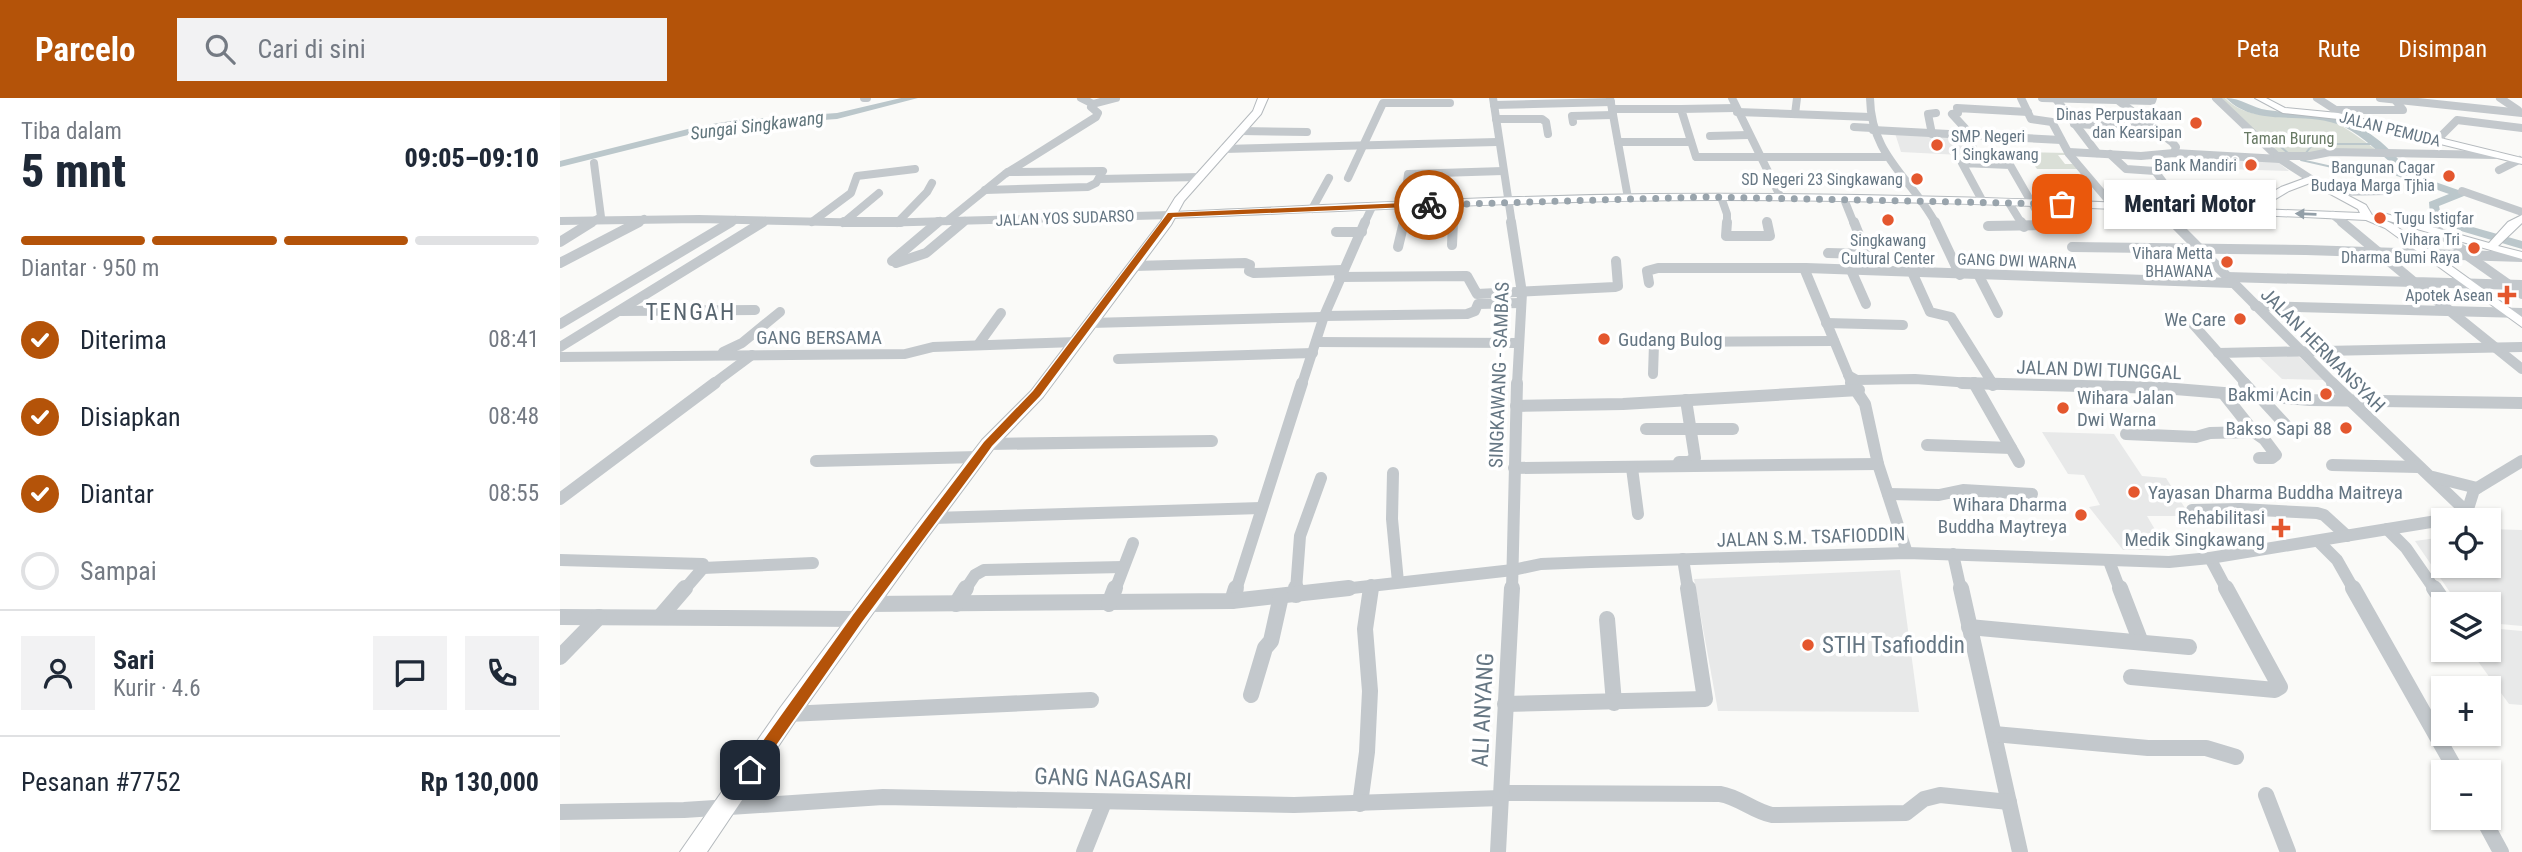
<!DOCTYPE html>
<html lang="id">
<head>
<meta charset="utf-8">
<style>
  :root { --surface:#fff; --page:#f2f2f3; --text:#1f2937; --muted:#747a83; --line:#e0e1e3; --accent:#b45309 }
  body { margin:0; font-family:"Roboto Condensed",sans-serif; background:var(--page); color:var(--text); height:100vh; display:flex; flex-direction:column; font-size:26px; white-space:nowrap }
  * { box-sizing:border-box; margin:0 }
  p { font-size:23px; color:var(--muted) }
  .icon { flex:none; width:38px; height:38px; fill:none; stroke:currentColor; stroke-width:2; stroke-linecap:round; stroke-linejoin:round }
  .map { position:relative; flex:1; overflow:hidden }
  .drawer { display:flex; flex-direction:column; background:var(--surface); width:560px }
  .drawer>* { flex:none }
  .buttons { position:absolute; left:1871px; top:410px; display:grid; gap:14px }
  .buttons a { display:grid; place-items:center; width:70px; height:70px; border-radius:0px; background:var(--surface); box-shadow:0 2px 5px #0004; font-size:35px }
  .pin { position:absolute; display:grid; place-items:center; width:60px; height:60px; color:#fff; margin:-30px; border-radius:14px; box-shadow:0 4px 10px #0006 }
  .courier { position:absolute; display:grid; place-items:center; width:70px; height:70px; margin:-35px; border:5px solid #b45309; border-radius:50%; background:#fff; color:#222; box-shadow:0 2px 9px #0007 }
  .bubble { position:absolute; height:49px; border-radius:0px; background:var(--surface); box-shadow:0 2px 5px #0004; font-size:23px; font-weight:800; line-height:49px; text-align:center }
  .head em { font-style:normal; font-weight:800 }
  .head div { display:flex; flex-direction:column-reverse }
  .head { display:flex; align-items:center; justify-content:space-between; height:119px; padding:0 21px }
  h1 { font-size:46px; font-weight:800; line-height:52px }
  .bar { display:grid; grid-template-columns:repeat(4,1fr); gap:10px 7px; align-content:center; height:84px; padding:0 21px }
  .bar i { height:9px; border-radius:5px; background:var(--line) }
  .bar .on { background:var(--accent) }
  .bar p { grid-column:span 4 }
  .line { display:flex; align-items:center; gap:18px; padding:0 21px; border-top:2px solid var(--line) }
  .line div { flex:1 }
  .round { display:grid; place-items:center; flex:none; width:74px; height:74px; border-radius:0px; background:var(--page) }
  ol { padding:0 21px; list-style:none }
  li { display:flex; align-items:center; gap:21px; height:77px }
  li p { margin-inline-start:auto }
  li .icon { padding:7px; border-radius:50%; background:var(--accent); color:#fff; stroke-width:4 }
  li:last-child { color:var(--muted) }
  li i { width:38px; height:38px; border:4px solid var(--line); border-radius:50% }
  header { display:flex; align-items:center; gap:42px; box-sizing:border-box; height:98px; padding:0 35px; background:var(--accent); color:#fff }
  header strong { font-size:33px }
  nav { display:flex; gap:38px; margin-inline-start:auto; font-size:24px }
  .search { width:490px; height:63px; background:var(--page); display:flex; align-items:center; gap:18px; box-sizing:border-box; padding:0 24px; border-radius:0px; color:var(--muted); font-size:26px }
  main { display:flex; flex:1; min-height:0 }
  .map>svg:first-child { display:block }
</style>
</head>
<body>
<header>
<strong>Parcelo</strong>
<div class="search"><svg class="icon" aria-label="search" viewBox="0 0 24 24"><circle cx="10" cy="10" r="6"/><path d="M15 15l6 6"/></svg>Cari di sini</div>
<nav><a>Peta</a><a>Rute</a><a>Disimpan</a></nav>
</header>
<main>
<section class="drawer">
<div class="head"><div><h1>5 mnt</h1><p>Tiba dalam</p></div><em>09:05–09:10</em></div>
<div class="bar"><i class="on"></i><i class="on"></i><i class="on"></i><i></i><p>Diantar · 950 m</p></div>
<ol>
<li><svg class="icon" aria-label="check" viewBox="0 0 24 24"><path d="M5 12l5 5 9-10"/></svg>Diterima<p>08:41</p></li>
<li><svg class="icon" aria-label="check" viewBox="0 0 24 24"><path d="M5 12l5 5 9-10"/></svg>Disiapkan<p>08:48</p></li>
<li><svg class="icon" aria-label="check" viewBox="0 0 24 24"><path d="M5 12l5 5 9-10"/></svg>Diantar<p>08:55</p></li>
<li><i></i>Sampai</li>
</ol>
<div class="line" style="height:126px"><a class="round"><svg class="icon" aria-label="person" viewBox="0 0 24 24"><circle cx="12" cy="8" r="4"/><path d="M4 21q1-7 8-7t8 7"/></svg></a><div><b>Sari</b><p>Kurir · 4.6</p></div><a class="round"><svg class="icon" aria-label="chat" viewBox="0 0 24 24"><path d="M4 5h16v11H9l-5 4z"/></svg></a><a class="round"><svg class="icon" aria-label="phone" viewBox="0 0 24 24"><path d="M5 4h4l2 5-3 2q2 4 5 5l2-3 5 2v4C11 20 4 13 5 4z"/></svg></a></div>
<div class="line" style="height:91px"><div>Pesanan #7752</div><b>Rp 130,000</b></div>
</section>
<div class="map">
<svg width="1962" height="754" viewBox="0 0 1962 754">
  <rect width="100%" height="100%" fill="#fafaf8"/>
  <g fill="#e8e9e9">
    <path d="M1335,35L1414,40L1420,58L1341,54Z"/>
    <path d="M1651,59L1714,61L1729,73L1664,71Z"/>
    <path d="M1736,256L1764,282L1722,281L1697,257Z"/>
    <path d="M1482,334L1554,336L1582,378L1606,380L1630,418H1587L1607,452H1563L1529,409L1540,407L1524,377L1508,376Z"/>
    <path d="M1929,431L1962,432V528L1929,525L1928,506H1898L1855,443L1883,439V467H1928Z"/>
    <path d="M1340,472L1359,614L1158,613L1134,481Z"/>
    <path d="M1929,530L1962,533V607L1949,606L1909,551H1928Z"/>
  </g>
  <g fill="#dadfd7">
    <path d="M1659,0H1665C1690,26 1733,15 1764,21C1779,23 1807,45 1820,55L1722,59Z"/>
    <path d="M1464,54L1507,55L1508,57H1498L1505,66H1516L1521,71H1477Z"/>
  </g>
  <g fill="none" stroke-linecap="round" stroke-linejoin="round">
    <g stroke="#bbc7cb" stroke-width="2">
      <path d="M1729,56L1721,49L1723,44L1738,43"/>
      <path d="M1745,56L1753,46H1813"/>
      <path d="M1741,62L1772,69L1838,75"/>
    </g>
    <g fill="#bbc7cb" fill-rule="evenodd">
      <path d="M341,0H358L277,21L177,28L140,34L0,69V63L140,28L177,22L277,15Z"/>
      <path d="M1666,0C1681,0 1692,10 1707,12C1726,15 1746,14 1766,17C1796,22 1828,45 1845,70L1844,73L1904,94V98L1879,108L1880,113L1909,128L1962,143V151L1901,133L1870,118L1869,104L1889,96L1834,77V70L1830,64C1814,50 1797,33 1777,26C1741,13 1695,30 1666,0Z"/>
    </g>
    <defs>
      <g id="major">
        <path d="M1695,0H1706L1725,10L1778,15L1962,60V66L1778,21L1723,15Z"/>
        <path d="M1751,78L1806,107L1812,117L1819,120V116L1823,115L1929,145L1948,124L1962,117V125L1938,148L1962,154V161L1822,121L1833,126L1962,219V229L1825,130L1806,122C1590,112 1374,102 1158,102C975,102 793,113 611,120L606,117L611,114C771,107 931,98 1091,96C1289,94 1487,101 1685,110L1721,89ZM1750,85L1798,111L1800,115L1699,111L1729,93Z"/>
      </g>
      <path id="highway" d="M698,0H708L701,16L624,103L611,127L483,299L434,350L367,440L236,622L147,754H120L220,610L353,432L422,342L471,293L601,123L615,100L693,13Z"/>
    </defs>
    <use href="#major" stroke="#b5babe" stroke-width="2"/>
    <use href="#highway" stroke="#b4b9bd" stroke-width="2"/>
    <g stroke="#c3c8cc" stroke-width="8">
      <path d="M304,0H307"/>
      <path d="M521,0L533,6"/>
      <path d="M933,0L952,126"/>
      <path d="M1050,0L1068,100"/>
      <path d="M1172,0L1221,100"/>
      <path d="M1310,0C1311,58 1350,78 1376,126"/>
      <path d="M1461,0L1471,21L1492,24L1509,56L1554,109"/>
      <path d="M1482,0L1592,3L1593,0"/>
      <path d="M1656,0L1720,61L1751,81"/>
      <path d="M1757,0L1782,16"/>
      <path d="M1820,0L1962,15"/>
      <path d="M1940,0L1958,12"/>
      <path d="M1496,1L1537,55"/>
      <path d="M1559,3L1612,44L1616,49L1614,55"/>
      <path d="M934,7L1051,4"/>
      <path d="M1175,10L1121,11L1136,59H1325"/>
      <path d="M1052,11H1121"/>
      <path d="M1777,12H1843L1836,3"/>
      <path d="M1177,14L1310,19"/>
      <path d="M1235,16L1237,0"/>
      <path d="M936,21H982L986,24L988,36"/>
      <path d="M1013,24L1012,18L1053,17"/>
      <path d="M1514,26L1555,28L1552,26"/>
      <path d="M1550,26L1587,27"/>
      <path d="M1294,29L1312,30"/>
      <path d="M1313,32L1501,42"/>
      <path d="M680,33L747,34"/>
      <path d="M1372,36L1368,16L1376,15"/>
      <path d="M1150,38L1188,37"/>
      <path d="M1413,39L1392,16L1398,15L1397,10L1468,14"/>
      <path d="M1877,42L1897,22L1962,30"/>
      <path d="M1058,44H1131"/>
      <path d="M664,51L937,44"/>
      <path d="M1509,54L1581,58L1614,55L1720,61"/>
      <path d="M1550,56L1566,71L1595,73L1623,111"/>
      <path d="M1717,58H1750L1770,54L1936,57"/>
      <path d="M1939,72L1959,62"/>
      <path d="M788,80L823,5H890"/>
      <path d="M539,81L640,79"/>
      <path d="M425,92L528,89L536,85L543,73L448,74"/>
      <path d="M1902,93L1962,114"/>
      <path d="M1775,94L1827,93"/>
      <path d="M1161,99L1167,116V126"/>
      <path d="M1284,101L1294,126"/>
      <path d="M1423,104L1402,65L1450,67L1484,126"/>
      <path d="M1449,105L1462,126"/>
      <path d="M889,106L888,111L893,115V126"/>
      <path d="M844,108L848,76L943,73"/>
      <path d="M1599,110L1615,126"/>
      <path d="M752,111L769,80"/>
      <path d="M1773,117L1784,126"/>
      <path d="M0,123L139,121L315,125L611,117"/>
      <path d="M387,123L445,76L536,19L538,15L531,9L533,6L556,0"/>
      <path d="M252,124L291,95L297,78L355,71"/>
      <path d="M283,125L319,95"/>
      <path d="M337,125L367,94L372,85"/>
      <path d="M29,126L41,119L34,65"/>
      <path d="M76,126L84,121"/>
      <path d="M168,126L175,122"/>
      <path d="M200,126L205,123"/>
      <path d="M376,126L380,123"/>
      <path d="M401,126L405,123"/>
      <path d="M804,126L812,109"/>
      <path d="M843,126L848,107"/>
    </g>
    <g stroke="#c3c8cc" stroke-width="10">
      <path d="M284,124H341"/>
      <path d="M951,124L962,195L957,286"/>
      <path d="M1167,124L1166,138H1210L1207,124"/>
      <path d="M1294,124L1313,172"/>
      <path d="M1375,124L1400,177"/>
      <path d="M1461,124L1464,129"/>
      <path d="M1613,124L1774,286"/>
      <path d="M1782,124L1854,184L1962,187"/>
      <path d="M1428,128L1485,127L1483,124"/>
      <path d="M776,134H802"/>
      <path d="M1879,134L1909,157"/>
      <path d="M0,144L32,124"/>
      <path d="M892,147L893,124"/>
      <path d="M838,149L844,124"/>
      <path d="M1512,149L1746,152L1962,159"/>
      <path d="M1268,155L1307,156"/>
      <path d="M1908,158L1962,196"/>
      <path d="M332,163L378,124"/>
      <path d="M0,165L79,124"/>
      <path d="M336,165L366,155L403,124"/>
      <path d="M574,168L685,165L690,167L689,173L694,175L782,172"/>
      <path d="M1244,170L1292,286"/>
      <path d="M1291,172L1306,206"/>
      <path d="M1352,174L1370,214L1391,219L1433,286"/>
      <path d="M1419,178L1438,215"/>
      <path d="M779,179L907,178L917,196L1055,189L1058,188L1056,163"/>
      <path d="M1667,179L1854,184L1962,271"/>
      <path d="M1089,185L1087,173L1098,170H1246L1672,185"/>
      <path d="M1695,208L1962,215"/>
      <path d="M59,213L195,212"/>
      <path d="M764,218L907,216L915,213L918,206L960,205"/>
      <path d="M530,225L763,219"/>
      <path d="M1266,225L1343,227"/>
      <path d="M1632,225L1686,286"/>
      <path d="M0,226L171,124"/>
      <path d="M756,244L959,245"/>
      <path d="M418,247L441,215"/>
      <path d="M0,249L203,124"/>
      <path d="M163,254L182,245L220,214"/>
      <path d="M1658,255L1962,249"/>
      <path d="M0,259L345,256L373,249L516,244"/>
      <path d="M558,261L753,255"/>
      <path d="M1093,276L1094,246L1097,244L1274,243"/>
      <path d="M1288,277L1297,282L1355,281L1425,286"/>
      <path d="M1414,284L1415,286"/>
      <path d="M153,286L192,257"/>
      <path d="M742,286L764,218L805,124"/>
    </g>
    <g stroke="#c3c8cc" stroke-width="12">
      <path d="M1291,285L1305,306L1318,366L1347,455"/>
      <path d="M1402,285L1603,290L1750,302L1962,305"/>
      <path d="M1414,285L1459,364"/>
      <path d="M1432,285L1433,287"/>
      <path d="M1684,285L1695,297"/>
      <path d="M1772,285L1907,414"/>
      <path d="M1699,298L1732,334"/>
      <path d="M956,308L1063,306L1299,292"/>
      <path d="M1086,331H1173"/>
      <path d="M1694,334L1704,341L1716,357L1712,360H1699"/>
      <path d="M1566,336L1636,339L1650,335L1694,334L1663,295"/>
      <path d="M428,346L652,343"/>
      <path d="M1367,347L1451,350"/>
      <path d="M256,363L418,359"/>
      <path d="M1119,364H1129L1135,360L1126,302"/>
      <path d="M1772,367L1858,369"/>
      <path d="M954,370L1318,366"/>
      <path d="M1072,370L1078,416"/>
      <path d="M833,375L832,421L838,484"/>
      <path d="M1873,379L1917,390"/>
      <path d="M1328,396L1379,397L1403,392L1472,396"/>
      <path d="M0,401L155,285"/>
      <path d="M1632,412L1680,411L1757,415L1764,417L1787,438"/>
      <path d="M373,420L701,410"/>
      <path d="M1885,422L1907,414L1914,392L1962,363"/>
      <path d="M1827,431L1846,450L1875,492"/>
      <path d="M1759,444L1777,462L1794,492"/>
      <path d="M1393,456L1401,492"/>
      <path d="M1650,460L1667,492"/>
      <path d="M1123,461L1128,492"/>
      <path d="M0,462L143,466V470L124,492"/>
      <path d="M1549,463L1560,492"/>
      <path d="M143,470L253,465"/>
      <path d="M405,492L415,477L424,472L563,469"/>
      <path d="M555,492L573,445"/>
      <path d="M676,492L742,285"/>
      <path d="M736,492L740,438L761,380"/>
      <path d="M774,492L953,472L981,466L1031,464L1347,455L1609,464L1650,460L1883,422"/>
      <path d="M810,492L811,487"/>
      <path d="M952,492L957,285"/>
    </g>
    <g stroke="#c3c8cc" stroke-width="16">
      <path d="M1401,490L1460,754"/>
      <path d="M1560,490L1580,542"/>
      <path d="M1793,490L1897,674"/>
      <path d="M1874,490L1885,506"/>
      <path d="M736,497V490"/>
      <path d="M672,503L676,490"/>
      <path d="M308,506L672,503L789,490"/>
      <path d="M396,506L406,490"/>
      <path d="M549,506L555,490"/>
      <path d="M0,519L297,521"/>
      <path d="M100,519L125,490"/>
      <path d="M1047,521L1054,605"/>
      <path d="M1409,529L1629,549"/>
      <path d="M0,559L39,519"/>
      <path d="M1571,579L1715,592L1720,589L1666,490"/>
      <path d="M691,597L705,550L711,543L721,498"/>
      <path d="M945,606L1145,601L1128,490"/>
      <path d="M228,616L531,602"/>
      <path d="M1434,636L1588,650H1646L1676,659"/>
      <path d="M942,695L1160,696C1179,699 1193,713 1212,717L1346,715L1364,701L1380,697L1449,704"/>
      <path d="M1706,697L1728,754"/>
      <path d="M800,706L807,654L810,593L805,531L811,490"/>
      <path d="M0,714L124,712L323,699L734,707L941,700"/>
      <path d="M1922,719L1941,754"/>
      <path d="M524,754L544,704"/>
      <path d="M938,754L952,490"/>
    </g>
    <use href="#major" fill="#fff" fill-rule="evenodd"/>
    <use href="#highway" fill="#fff" fill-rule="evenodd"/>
  </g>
  <defs><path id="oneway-solid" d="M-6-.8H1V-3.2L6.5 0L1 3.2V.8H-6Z" transform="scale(1.75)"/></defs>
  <use fill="#939fa8" href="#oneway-solid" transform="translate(1746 116) rotate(-178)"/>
  <path fill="#b45309" d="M869,104L872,108L613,119L480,298L432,348L417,369L302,524L196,676H185L182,672L185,668L293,517L424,344L473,293L608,115Z"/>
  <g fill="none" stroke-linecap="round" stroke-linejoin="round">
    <path stroke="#99a4ac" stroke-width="7" stroke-dasharray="0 12.6" d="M869,107L1143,99L1502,106"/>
  </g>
  <g fill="#e4572e" stroke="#fff" stroke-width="2.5">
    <circle cx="1636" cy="25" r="7"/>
    <circle cx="1377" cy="47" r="7"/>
    <circle cx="1691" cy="67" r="7"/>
    <circle cx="1889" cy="78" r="7"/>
    <circle cx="1357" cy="81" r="7"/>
    <circle cx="1820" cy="120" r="7"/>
    <circle cx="1328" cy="122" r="7"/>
    <circle cx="1914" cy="150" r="7"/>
    <circle cx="1667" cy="164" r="7"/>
    <path d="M1943.5 186.5h7v7h7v7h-7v7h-7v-7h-7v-7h7z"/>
    <circle cx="1680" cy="221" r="7"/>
    <circle cx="1044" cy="241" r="7"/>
    <circle cx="1766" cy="296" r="7"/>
    <circle cx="1503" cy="310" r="7"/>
    <circle cx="1786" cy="330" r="7"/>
    <circle cx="1574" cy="394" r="7"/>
    <circle cx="1521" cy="417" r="7"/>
    <path d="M1717.5 419.5h7v7h7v7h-7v7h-7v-7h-7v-7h7z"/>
    <circle cx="1248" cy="547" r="7"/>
  </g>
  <g text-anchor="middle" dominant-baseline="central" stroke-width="7" stroke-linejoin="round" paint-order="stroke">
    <g font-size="16" fill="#657683" stroke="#fff" text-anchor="end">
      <text x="1622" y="16">Dinas Perpustakaan<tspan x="1622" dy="18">dan Kearsipan</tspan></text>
      <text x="1391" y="38" text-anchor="start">SMP Negeri<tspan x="1391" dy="18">1 Singkawang</tspan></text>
      <text x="1677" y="67">Bank Mandiri</text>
      <text x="1875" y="69">Bangunan Cagar<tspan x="1875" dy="18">Budaya Marga Tjhia</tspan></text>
      <text x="1343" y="81">SD Negeri 23 Singkawang</text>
      <text x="1834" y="120" text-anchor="start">Tugu Istigfar</text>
      <text x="1900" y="141">Vihara Tri<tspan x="1900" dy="18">Dharma Bumi Raya</tspan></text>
      <text x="1328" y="142" text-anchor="middle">Singkawang<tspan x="1328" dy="18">Cultural Center</tspan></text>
      <text x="1653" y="155">Vihara Metta<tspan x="1653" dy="18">BHAWANA</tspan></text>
      <text x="1933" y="197">Apotek Asean</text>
    </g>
    <g font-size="16" fill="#657683" stroke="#fff">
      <text transform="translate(1830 31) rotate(14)">JALAN PEMUDA</text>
      <text transform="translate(505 120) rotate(-2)">JALAN YOS SUDARSO</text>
      <text transform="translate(1457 163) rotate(2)">GANG DWI WARNA</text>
    </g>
    <g font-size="16" fill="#687a64" stroke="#fff">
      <text x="1729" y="40">Taman Burung</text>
    </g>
    <g font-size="18" font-style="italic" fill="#60757c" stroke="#fff">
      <text transform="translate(197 27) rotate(-7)">Sungai Singkawang</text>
    </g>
    <g font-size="19" fill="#657683" stroke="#fff" text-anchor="end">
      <text x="1666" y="221">We Care</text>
      <text x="1058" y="241" text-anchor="start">Gudang Bulog</text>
      <text x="1752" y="296">Bakmi Acin</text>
      <text x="1517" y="299" text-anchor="start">Wihara Jalan<tspan x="1517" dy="22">Dwi Warna</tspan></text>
      <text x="1772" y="330">Bakso Sapi 88</text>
      <text x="1588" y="394" text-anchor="start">Yayasan Dharma Buddha Maitreya</text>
      <text x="1507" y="406">Wihara Dharma<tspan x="1507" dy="22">Buddha Maytreya</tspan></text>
      <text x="1705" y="419">Rehabilitasi<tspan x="1705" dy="22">Medik Singkawang</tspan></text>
    </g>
    <g font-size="19" fill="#657683" stroke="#fff">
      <text x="259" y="239">GANG BERSAMA</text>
      <text transform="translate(1763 252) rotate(45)">JALAN HERMANSYAH</text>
      <text transform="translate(1539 272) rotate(2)">JALAN DWI TUNGGAL</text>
      <text transform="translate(939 277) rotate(-88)">SINGKAWANG - SAMBAS</text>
      <text transform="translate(1251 439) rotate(-2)">JALAN S.M. TSAFIODDIN</text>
    </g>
    <g font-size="23" letter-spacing="2" fill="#57646e" stroke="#fff">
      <text x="131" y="214">TENGAH</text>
    </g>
    <g font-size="23" fill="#657683" stroke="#fff" text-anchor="start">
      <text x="1262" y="547">STIH Tsafioddin</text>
    </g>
    <g font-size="23" fill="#657683" stroke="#fff">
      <text transform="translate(923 612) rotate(-87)">ALI ANYANG</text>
      <text transform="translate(553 681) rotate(2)">GANG NAGASARI</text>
    </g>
  </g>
</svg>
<div class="buttons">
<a><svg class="icon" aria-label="locate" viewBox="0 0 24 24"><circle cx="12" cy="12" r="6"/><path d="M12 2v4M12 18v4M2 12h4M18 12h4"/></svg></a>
<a><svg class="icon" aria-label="layers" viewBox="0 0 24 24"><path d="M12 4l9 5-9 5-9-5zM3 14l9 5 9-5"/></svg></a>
<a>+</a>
<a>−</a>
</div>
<div class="pin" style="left:1502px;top:106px;background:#ea580c"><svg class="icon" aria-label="bag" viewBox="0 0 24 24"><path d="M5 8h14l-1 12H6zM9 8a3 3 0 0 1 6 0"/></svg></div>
<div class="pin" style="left:190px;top:672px;background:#1f2937"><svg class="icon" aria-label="home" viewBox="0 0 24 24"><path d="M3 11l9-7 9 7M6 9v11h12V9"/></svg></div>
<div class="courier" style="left:869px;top:107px"><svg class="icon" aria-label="bike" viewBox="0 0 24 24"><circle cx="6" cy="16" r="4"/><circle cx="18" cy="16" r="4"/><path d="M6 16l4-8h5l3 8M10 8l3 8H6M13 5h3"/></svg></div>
<div class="bubble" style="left:1544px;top:82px;width:172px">Mentari Motor</div>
</div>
</main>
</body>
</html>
